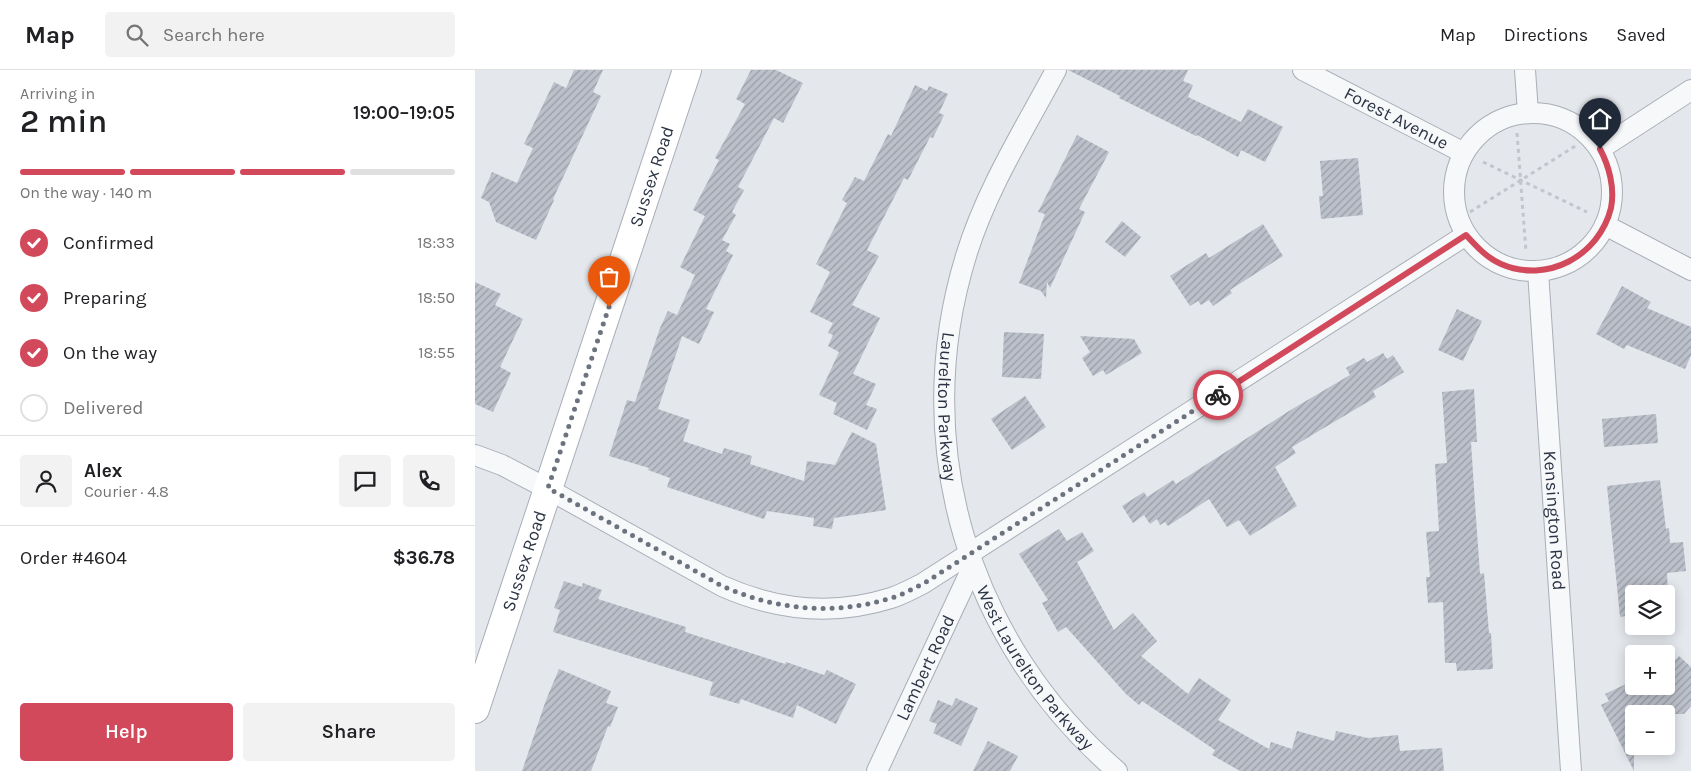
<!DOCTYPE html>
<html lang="en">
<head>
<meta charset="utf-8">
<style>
  :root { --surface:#fff; --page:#f2f2f2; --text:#202124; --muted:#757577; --line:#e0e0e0; --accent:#d1495b }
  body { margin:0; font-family:Karla,sans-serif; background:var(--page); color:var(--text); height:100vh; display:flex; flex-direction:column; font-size:19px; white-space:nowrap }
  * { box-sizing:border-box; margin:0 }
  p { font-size:16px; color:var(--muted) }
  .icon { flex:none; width:28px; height:28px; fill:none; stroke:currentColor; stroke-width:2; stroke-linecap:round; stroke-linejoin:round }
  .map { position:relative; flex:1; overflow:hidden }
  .sheet { display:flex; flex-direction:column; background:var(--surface); width:475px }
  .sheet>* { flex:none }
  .fabs { position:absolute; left:1150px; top:515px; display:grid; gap:10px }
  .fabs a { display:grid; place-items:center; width:50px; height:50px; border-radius:5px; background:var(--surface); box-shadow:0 2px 12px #0003; font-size:25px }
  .pin { position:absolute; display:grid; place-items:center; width:42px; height:42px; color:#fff; margin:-51px -21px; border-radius:50% 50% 50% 0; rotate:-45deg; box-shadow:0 0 5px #0007 }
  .pin .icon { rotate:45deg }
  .courier { position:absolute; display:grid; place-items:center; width:50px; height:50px; margin:-25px; border:4px solid #d1495b; border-radius:50%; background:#fff; color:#222; box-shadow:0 1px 6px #0007 }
  .summary em { font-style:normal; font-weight:600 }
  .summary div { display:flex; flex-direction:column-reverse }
  .summary { display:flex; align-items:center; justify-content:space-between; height:85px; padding:0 20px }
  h1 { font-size:32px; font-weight:600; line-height:38px }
  .bar { display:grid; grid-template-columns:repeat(4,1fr); gap:8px 5px; align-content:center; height:60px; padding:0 20px }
  .bar i { height:6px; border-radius:4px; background:var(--line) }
  .bar .on { background:var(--accent) }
  .bar p { grid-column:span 4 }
  .line { display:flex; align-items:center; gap:12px; padding:0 20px; border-top:1px solid var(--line) }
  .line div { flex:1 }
  .round { display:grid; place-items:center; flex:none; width:52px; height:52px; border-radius:5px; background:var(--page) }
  ol { padding:0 20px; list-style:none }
  li { display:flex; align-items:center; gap:15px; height:55px }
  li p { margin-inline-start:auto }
  li .icon { padding:5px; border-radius:50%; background:var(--accent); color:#fff; stroke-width:4 }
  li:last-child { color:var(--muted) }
  li i { width:28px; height:28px; border:2px solid var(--line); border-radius:50% }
  .cta { display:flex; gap:10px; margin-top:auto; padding:10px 20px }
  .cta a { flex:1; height:58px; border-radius:5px; background:var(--accent); color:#fff; font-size:20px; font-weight:600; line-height:58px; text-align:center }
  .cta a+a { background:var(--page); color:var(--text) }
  header { display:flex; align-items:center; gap:30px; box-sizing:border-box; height:70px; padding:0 25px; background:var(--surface); border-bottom:1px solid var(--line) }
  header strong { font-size:24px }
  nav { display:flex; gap:28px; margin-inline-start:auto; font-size:18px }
  .search { width:350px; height:45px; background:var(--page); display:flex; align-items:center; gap:12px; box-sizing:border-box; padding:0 18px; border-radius:5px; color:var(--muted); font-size:19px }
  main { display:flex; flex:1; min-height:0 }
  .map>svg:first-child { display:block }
</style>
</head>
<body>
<header>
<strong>Map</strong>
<div class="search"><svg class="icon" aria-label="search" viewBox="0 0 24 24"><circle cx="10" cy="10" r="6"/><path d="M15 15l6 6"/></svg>Search here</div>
<nav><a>Map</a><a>Directions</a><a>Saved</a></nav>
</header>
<main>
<section class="sheet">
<div class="summary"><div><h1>2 min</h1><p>Arriving in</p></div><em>19:00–19:05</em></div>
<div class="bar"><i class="on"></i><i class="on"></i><i class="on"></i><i></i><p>On the way · 140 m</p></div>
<ol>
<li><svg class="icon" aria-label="check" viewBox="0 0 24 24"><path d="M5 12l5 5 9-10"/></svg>Confirmed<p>18:33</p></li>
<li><svg class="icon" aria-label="check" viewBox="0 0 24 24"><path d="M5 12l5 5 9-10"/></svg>Preparing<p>18:50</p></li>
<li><svg class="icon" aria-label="check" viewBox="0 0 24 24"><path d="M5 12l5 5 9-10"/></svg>On the way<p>18:55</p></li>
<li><i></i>Delivered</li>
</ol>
<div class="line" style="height:90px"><a class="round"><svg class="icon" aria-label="person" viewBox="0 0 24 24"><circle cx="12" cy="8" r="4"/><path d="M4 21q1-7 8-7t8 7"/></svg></a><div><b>Alex</b><p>Courier · 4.8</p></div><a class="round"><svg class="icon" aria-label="chat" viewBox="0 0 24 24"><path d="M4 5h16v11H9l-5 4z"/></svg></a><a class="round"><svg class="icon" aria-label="phone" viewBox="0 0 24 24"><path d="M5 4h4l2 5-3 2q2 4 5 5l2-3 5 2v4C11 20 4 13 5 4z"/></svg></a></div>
<div class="line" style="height:65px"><div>Order #4604</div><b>$36.78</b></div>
<div class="cta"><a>Help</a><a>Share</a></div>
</section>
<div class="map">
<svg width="1216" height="701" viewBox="0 0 1216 701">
  <defs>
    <pattern id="building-hatch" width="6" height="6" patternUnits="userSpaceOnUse" patternTransform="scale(1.25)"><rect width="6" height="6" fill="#bbc0ca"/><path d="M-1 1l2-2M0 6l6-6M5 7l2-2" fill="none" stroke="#989da6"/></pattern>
  </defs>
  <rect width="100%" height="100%" fill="#e4e7ec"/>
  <g fill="url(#building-hatch)" fill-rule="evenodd">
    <path d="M99,0H128L118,22L126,26L78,129L79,130L61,170L21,152L14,132L6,128L17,102L42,113L58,78L49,74L79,12L91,18Z"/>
    <path d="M276,0H301L328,13L308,53L299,48L263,117L269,120L257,142L261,145L247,170L255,174L251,181L258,185L231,239L239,242L224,274L207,266L183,339L215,350L208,371L247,384L249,378L277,386L275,394L329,411L332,391L360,395L377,362L401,374L411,440L359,448L357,459L338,456L339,448L292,441L289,449L246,435L192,417L195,408L173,400L174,398L134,386L152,330L160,332L185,258L193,241L202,245L220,205L205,197L230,146L218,140L244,90L240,88L270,34L261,29Z"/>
    <path d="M593,0H713L708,11L718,15L713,27L766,52L773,39L808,57L790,92L766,80L763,87L722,65L721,66L644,28L645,26Z"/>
    <path d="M440,15L452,21L454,16L473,24L464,43L469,45L458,68L455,67L433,110L429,108L392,180L404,186L377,235L405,248L378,304L401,314L391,335L402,339L392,360L358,344L362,333L344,325L364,282L353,276L358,265L353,263L358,253L335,242L355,202L341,194L372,133L367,130L380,107L389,111L413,64L416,66Z"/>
    <path d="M602,65L634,82L604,139L610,142L575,218L572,212L571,228L566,221L544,213L570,144L563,142Z"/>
    <path d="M883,88L888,145L846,149L844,126H848L845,91Z"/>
    <path d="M647,151L666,167L650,187L630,172Z"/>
    <path d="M788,154L808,186L755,220L757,223L738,236L734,230L726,235L723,231L715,236L695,206L731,183L734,188Z"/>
    <path d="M0,212L26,224L20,235L48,249L25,297L36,303L18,342L0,334Z"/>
    <path d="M1147,216L1176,232L1172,238L1216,257V285L1210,299L1152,275L1149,279L1121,264Z"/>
    <path d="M982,239L1007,251L988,291L963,280Z"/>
    <path d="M529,262L569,264L566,309L527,307Z"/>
    <path d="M605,266L659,269L667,283L631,305L628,300L618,306L607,288L615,282Z"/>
    <path d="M908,283L912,289L918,285L929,302L898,321L901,327L817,377L821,383L800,397L822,436L775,466L764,450L752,457L734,429L693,456L690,452L685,455L682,449L675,454L669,445L658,453L647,436L669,422L672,427L698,410L701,414L814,341L875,305L871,298L889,288L892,292Z"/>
    <path d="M999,319L1002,372H996L1000,434L1005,504L1009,503L1014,563H1016L1018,599L982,601L981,593H970L968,532L953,533L951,507H955L951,462L964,461L960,394L972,393L967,322Z"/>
    <path d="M550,326L571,357L537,380L516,349Z"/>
    <path d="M1181,344L1183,373L1129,377L1127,349Z"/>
    <path d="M1185,410L1191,459L1194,458L1195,473L1208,472L1211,501L1192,503L1195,561L1152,564L1151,546L1145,547L1132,416ZM1159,524H1191V556H1159Z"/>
    <path d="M584,459L592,471L607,462L619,481L602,492L639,560L658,543L682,571L666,586L713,624L724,608L756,630L743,650L794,679L796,672L817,679L822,661L859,671L861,661L893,668L923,665L925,681L967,678L969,701H765L737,685L740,680L667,631L664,635L651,624L591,557L583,562L567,533L573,530L544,484Z"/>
    <path d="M89,511L107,517L108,513L127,520L123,529L211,557L210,562L310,594L311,592L349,605L352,600L381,614L361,654L322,635L318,648L266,629L264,634L234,625L238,612L78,562L85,540L79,538Z"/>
    <path d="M1204,586L1216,597V636L1209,644H1159V701L1126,635L1134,631L1130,624L1153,613L1155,616H1191V599Z"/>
    <path d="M84,599L136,621L131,633L143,637L135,657L133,656L116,701H47L71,630Z"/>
    <path d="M481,628L503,638L486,676L458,663L462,654L454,651L463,630L477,636Z"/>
    <path d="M513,671L543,686L535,701H498Z"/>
  </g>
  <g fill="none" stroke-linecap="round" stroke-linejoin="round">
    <defs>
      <g id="street">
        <path id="s1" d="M581,0C549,60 511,120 491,186C433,374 493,573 642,701"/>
        <path id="s2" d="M828,0L989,83"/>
        <path d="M1050,0L1053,43"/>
        <circle cx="1058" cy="122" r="79"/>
        <path d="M1125,79L1216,20"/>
        <path d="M1130,155L1216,200"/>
        <path id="s3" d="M1063,201L1096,701"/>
        <path d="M0,385L27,395L73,419L247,516C301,540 359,546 416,528C426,525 437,519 447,514L991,165"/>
        <path id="s4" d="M402,701L498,496"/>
      </g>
      <g id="secondary">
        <path id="s5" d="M0,639L212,0"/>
      </g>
    </defs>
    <use href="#street" stroke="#a9aeb7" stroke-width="22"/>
    <use href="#secondary" stroke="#a9aeb7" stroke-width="30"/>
    <g stroke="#c2c5cb" stroke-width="3" stroke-dasharray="4 4" stroke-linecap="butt">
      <path d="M1042,63L1051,182"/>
      <path d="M1008,92L1112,142"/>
      <path d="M995,142L1102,75"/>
    </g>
    <use href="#street" stroke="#f7f8fa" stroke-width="20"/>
    <use href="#secondary" stroke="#fff" stroke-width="28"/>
  </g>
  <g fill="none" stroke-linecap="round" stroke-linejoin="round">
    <path stroke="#6c737f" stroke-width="5" stroke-dasharray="0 9" d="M134,237L73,418L247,516C301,540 359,546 416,528C427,525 437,519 448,514L743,325"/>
    <path stroke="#d1495b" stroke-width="6" d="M743,325L991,165C1001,176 1012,188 1026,194C1072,214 1124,186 1136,138C1140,118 1134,96 1125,79"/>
  </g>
  <g text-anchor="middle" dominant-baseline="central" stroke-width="4" stroke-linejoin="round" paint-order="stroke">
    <g font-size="18" fill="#2b3445" stroke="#f4f6f9">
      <text stroke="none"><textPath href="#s2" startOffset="105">Forest Avenue</textPath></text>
      <text stroke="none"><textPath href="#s5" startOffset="561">Sussex Road</textPath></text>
      <text stroke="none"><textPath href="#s1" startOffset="360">Laurelton Parkway</textPath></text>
      <text stroke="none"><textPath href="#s3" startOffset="250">Kensington Road</textPath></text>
      <text stroke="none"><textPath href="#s5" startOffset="156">Sussex Road</textPath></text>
      <text stroke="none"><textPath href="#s1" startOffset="642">West Laurelton Parkway</textPath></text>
      <text stroke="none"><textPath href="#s4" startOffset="114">Lambert Road</textPath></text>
    </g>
  </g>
</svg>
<div class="fabs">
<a><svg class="icon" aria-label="layers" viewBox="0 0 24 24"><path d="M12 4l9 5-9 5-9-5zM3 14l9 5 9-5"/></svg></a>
<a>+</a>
<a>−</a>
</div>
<div class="pin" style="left:134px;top:237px;background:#ea580c"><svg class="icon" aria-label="bag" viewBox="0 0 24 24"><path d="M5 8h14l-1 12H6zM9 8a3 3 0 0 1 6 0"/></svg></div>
<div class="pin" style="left:1125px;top:79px;background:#1f2937"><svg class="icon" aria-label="home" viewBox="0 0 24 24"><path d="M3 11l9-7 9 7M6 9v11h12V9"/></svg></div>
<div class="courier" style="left:743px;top:325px"><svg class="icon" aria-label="bike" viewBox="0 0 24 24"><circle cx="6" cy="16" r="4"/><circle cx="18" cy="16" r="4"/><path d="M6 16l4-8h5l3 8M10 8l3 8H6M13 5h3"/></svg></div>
</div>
</main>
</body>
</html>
